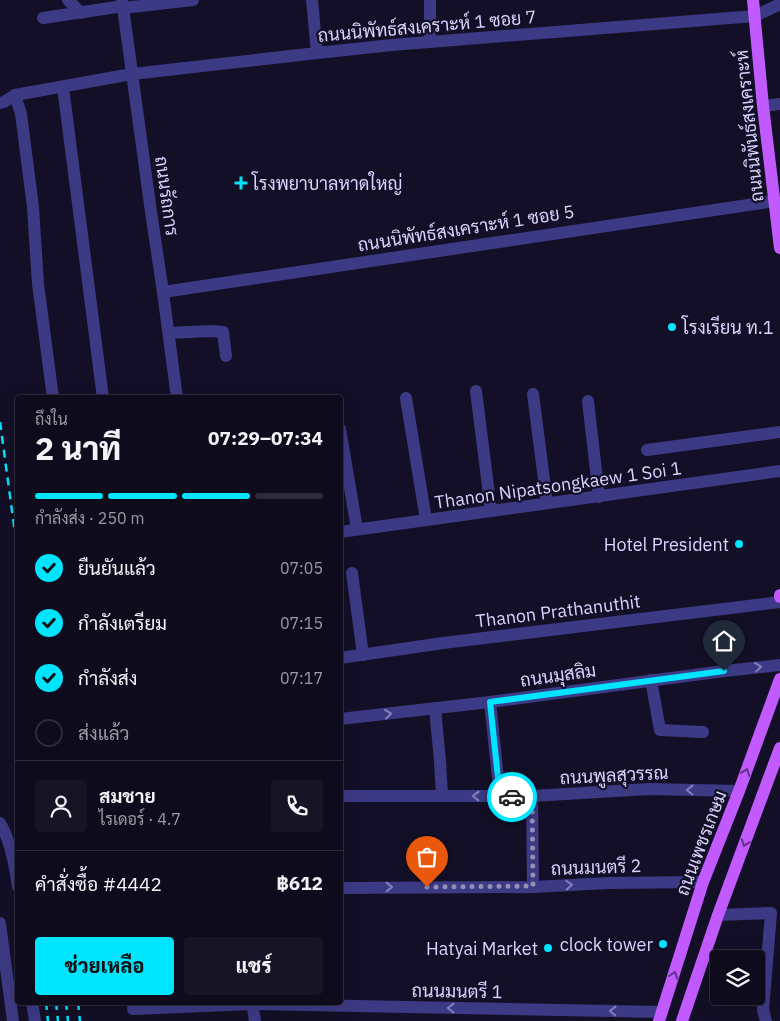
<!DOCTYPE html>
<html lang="th">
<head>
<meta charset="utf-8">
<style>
  :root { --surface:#0e0b1c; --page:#171425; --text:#f1f3f6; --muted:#9b9ba3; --line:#2e2b3b; --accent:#00e5ff }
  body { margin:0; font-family:"IBM Plex Sans",Sarabun,sans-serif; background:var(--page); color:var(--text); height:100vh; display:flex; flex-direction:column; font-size:19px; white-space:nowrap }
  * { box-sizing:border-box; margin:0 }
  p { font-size:16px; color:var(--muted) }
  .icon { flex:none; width:28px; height:28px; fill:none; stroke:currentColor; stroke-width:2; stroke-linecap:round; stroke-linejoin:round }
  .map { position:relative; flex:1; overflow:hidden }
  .sheet { position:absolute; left:15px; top:395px; width:328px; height:610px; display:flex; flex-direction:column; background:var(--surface); border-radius:5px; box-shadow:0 5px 20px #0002,0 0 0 1px var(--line) }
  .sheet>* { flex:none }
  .controls { position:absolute; left:710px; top:950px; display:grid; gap:10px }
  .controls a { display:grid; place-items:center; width:55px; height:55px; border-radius:5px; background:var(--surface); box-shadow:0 5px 20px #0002,0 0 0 1px var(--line); font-size:25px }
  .pin { position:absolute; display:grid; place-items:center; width:42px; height:42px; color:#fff; margin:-51px -21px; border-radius:50% 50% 50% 0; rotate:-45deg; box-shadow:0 0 5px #0007 }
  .pin .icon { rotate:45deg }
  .courier { position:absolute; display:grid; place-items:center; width:50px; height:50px; margin:-25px; border:4px solid #00e5ff; border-radius:50%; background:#fff; color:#222; box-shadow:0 1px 6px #0007 }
  .head em { font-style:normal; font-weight:800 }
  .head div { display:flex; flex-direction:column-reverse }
  .head { display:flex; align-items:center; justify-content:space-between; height:85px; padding:0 20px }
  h1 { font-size:32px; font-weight:800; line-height:38px }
  .bar { display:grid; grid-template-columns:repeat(4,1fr); gap:8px 5px; align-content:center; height:60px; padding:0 20px }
  .bar i { height:6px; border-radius:4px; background:var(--line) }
  .bar .current { background:var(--accent) }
  .bar p { grid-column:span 4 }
  .line { display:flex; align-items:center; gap:12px; padding:0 20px; border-top:1px solid var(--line) }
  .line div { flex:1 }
  .round { display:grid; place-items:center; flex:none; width:52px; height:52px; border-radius:5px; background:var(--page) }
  ol { padding:0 20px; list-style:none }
  li { display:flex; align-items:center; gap:15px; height:55px }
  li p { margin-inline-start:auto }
  li .icon { padding:5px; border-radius:50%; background:var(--accent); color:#111; stroke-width:4 }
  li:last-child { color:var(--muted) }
  li i { width:28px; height:28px; border:2px solid var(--line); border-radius:50% }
  .cta { display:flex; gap:10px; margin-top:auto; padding:10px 20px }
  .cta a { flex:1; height:58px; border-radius:5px; background:var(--accent); color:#111; font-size:20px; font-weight:800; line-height:58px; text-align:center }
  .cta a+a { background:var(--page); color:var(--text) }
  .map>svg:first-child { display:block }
</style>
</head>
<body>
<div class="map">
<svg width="780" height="1021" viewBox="0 0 780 1021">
  <rect width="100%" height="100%" fill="#130f26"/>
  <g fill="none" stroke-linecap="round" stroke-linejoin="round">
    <g stroke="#3d3a85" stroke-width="12">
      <path d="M68,0L81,13"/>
      <path d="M122,0L151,212L163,292L177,398"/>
      <path d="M312,0L317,53"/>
      <path d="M430,0V42"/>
      <path d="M123,8L193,0"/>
      <path d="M43,18L123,6"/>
      <path d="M63,87L103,398"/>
      <path d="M15,95L21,114L33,207L38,284L53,398"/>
      <path d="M0,103L4,102L15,95L132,74L317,53L392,45L755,16L780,4"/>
      <path d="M763,106L780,104"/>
      <path d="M163,292L775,201"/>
      <path d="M169,333L211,331L223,332L226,356"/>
      <path d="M476,391L491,510"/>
      <path d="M533,394L547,503"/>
      <path d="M406,398L426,520"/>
      <path d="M588,401L599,497"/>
      <path d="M340,429L357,529"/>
      <path d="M647,450L780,432"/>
      <path d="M340,532L780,471"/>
      <path d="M352,573L363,655"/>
      <path d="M340,658L443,643L780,602"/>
      <path d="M651,680L660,730L703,732"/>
      <path d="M490,702L500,797"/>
      <path d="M435,708L440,761L442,796"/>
      <path d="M340,719L490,702L724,671L780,665"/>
      <path d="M340,796H532L649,789L739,791"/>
      <path d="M532,796L533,887"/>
      <path d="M0,823C11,842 15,866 18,887"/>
      <path d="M340,888L533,887L608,883L703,882"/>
      <path d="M718,915L771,913L763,1010L766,1021"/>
      <path d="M0,923L13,1021"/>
      <path d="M32,1002L35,1021"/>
      <path d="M252,1002L255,1021"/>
      <path d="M133,1009L252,1004L662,1012"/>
    </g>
    <g stroke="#c25bff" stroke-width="12">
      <path d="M753,0L763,106L780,248"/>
      <path d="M780,595V597"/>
      <path d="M659,1021L703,882L739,791L780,679"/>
      <path d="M682,1021L718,915L780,748"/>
    </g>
    <g stroke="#00e5ff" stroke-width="2.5" stroke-dasharray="8 6" stroke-linecap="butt">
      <path d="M0,422L18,555"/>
      <path d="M46,1002L48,1021"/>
      <path d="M56,1002L58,1021"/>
      <path d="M66,1002L68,1021"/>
      <path d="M78,1002L80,1021"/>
    </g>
  </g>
  <defs><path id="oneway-chevron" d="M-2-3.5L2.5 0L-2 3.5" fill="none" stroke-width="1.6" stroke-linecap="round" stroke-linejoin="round" transform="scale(1.25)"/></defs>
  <g stroke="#837fbc">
    <use href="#oneway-chevron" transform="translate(758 667) rotate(-6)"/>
    <use href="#oneway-chevron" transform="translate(388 714) rotate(-6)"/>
    <use href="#oneway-chevron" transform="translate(690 790) rotate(-179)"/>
    <use href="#oneway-chevron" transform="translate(476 796) rotate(-179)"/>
    <use href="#oneway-chevron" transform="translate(569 885) rotate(-3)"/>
    <use href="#oneway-chevron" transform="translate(389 887)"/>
    <use href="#oneway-chevron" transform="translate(451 1008) rotate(-179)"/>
    <use href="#oneway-chevron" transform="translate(613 1011) rotate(-179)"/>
  </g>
  <g stroke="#623188">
    <use href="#oneway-chevron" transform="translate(746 772) rotate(-70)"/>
    <use href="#oneway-chevron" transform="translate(745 843) rotate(110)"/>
    <use href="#oneway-chevron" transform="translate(674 975) rotate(-72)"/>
  </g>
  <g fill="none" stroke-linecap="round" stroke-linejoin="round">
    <path stroke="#948fb3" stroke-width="5" stroke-dasharray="0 9" d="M427,887L533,886L532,796L512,797"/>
    <path stroke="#00e5ff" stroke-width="6" d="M512,797H500L490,702L724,671"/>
  </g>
  <g fill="#00e5ff" stroke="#130f26" stroke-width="2">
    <path d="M238.5 175.5h5v5h5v5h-5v5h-5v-5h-5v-5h5z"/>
    <circle cx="672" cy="327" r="5"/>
    <circle cx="739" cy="544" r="5"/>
    <circle cx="663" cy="944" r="5"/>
    <circle cx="548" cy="948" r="5"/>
  </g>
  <g text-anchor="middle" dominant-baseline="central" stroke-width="4.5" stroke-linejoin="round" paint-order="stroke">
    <g font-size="18" fill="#d9d4ff" stroke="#130f26">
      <text transform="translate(427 26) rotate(-5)">ถนนนิพัทธ์สงเคราะห์ 1 ซอย 7</text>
      <text transform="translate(749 126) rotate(-96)">ถนนนิพันธ์สงเคราะห์</text>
      <text transform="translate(167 196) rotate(82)">ถนนรัถการ</text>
      <text transform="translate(466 228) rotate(-9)">ถนนนิพัทธ์สงเคราะห์ 1 ซอย 5</text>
      <text transform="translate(558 485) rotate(-8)">Thanon Nipatsongkaew 1 Soi 1</text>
      <text transform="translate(558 611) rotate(-7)">Thanon Prathanuthit</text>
      <text transform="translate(558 675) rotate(-8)">ถนนมุสลิม</text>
      <text transform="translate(614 775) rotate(-3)">ถนนพูลสุวรรณ</text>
      <text transform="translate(701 843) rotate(-69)">ถนนเพชรเกษม</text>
      <text transform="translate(596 867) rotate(-2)">ถนนมนตรี 2</text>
      <text transform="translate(457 991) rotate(1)">ถนนมนตรี 1</text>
    </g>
    <g font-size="18" fill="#d9d4ff" stroke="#130f26" text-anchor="end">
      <text x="252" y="183" text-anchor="start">โรงพยาบาลหาดใหญ่</text>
      <text x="682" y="327" text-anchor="start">โรงเรียน ท.1</text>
      <text x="729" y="544">Hotel President</text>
      <text x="653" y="944">clock tower</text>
      <text x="538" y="948">Hatyai Market</text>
    </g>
  </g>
</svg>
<div class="controls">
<a><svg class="icon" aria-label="layers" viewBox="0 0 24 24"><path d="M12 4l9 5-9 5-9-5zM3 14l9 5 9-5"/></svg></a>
</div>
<div class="pin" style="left:427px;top:887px;background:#ea580c"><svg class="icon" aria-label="bag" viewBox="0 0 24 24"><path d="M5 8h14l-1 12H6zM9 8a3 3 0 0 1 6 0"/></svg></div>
<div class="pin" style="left:724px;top:671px;background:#1f2937"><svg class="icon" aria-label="home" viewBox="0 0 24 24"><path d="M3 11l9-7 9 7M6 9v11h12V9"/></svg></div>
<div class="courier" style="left:512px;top:797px"><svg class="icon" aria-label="car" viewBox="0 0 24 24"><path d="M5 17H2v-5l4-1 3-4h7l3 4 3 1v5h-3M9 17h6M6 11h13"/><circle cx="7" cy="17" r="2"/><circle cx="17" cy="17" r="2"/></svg></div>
<section class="sheet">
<div class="head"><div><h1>2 นาที</h1><p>ถึงใน</p></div><em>07:29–07:34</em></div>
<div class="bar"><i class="current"></i><i class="current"></i><i class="current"></i><i></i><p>กำลังส่ง · 250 m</p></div>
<ol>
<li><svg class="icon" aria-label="check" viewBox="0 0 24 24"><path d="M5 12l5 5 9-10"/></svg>ยืนยันแล้ว<p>07:05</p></li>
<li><svg class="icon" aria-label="check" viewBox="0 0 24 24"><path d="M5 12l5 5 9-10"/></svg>กำลังเตรียม<p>07:15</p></li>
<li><svg class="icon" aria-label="check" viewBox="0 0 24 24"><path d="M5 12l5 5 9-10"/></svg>กำลังส่ง<p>07:17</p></li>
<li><i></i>ส่งแล้ว</li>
</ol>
<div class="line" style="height:90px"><a class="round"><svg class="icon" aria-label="person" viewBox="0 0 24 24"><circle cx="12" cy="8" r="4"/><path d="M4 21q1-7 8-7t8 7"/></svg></a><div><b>สมชาย</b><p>ไรเดอร์ · 4.7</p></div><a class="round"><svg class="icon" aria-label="phone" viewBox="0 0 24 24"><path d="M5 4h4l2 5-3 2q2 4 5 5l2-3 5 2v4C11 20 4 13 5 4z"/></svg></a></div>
<div class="line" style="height:65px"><div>คำสั่งซื้อ #4442</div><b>฿612</b></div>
<div class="cta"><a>ช่วยเหลือ</a><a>แชร์</a></div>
</section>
</div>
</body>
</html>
